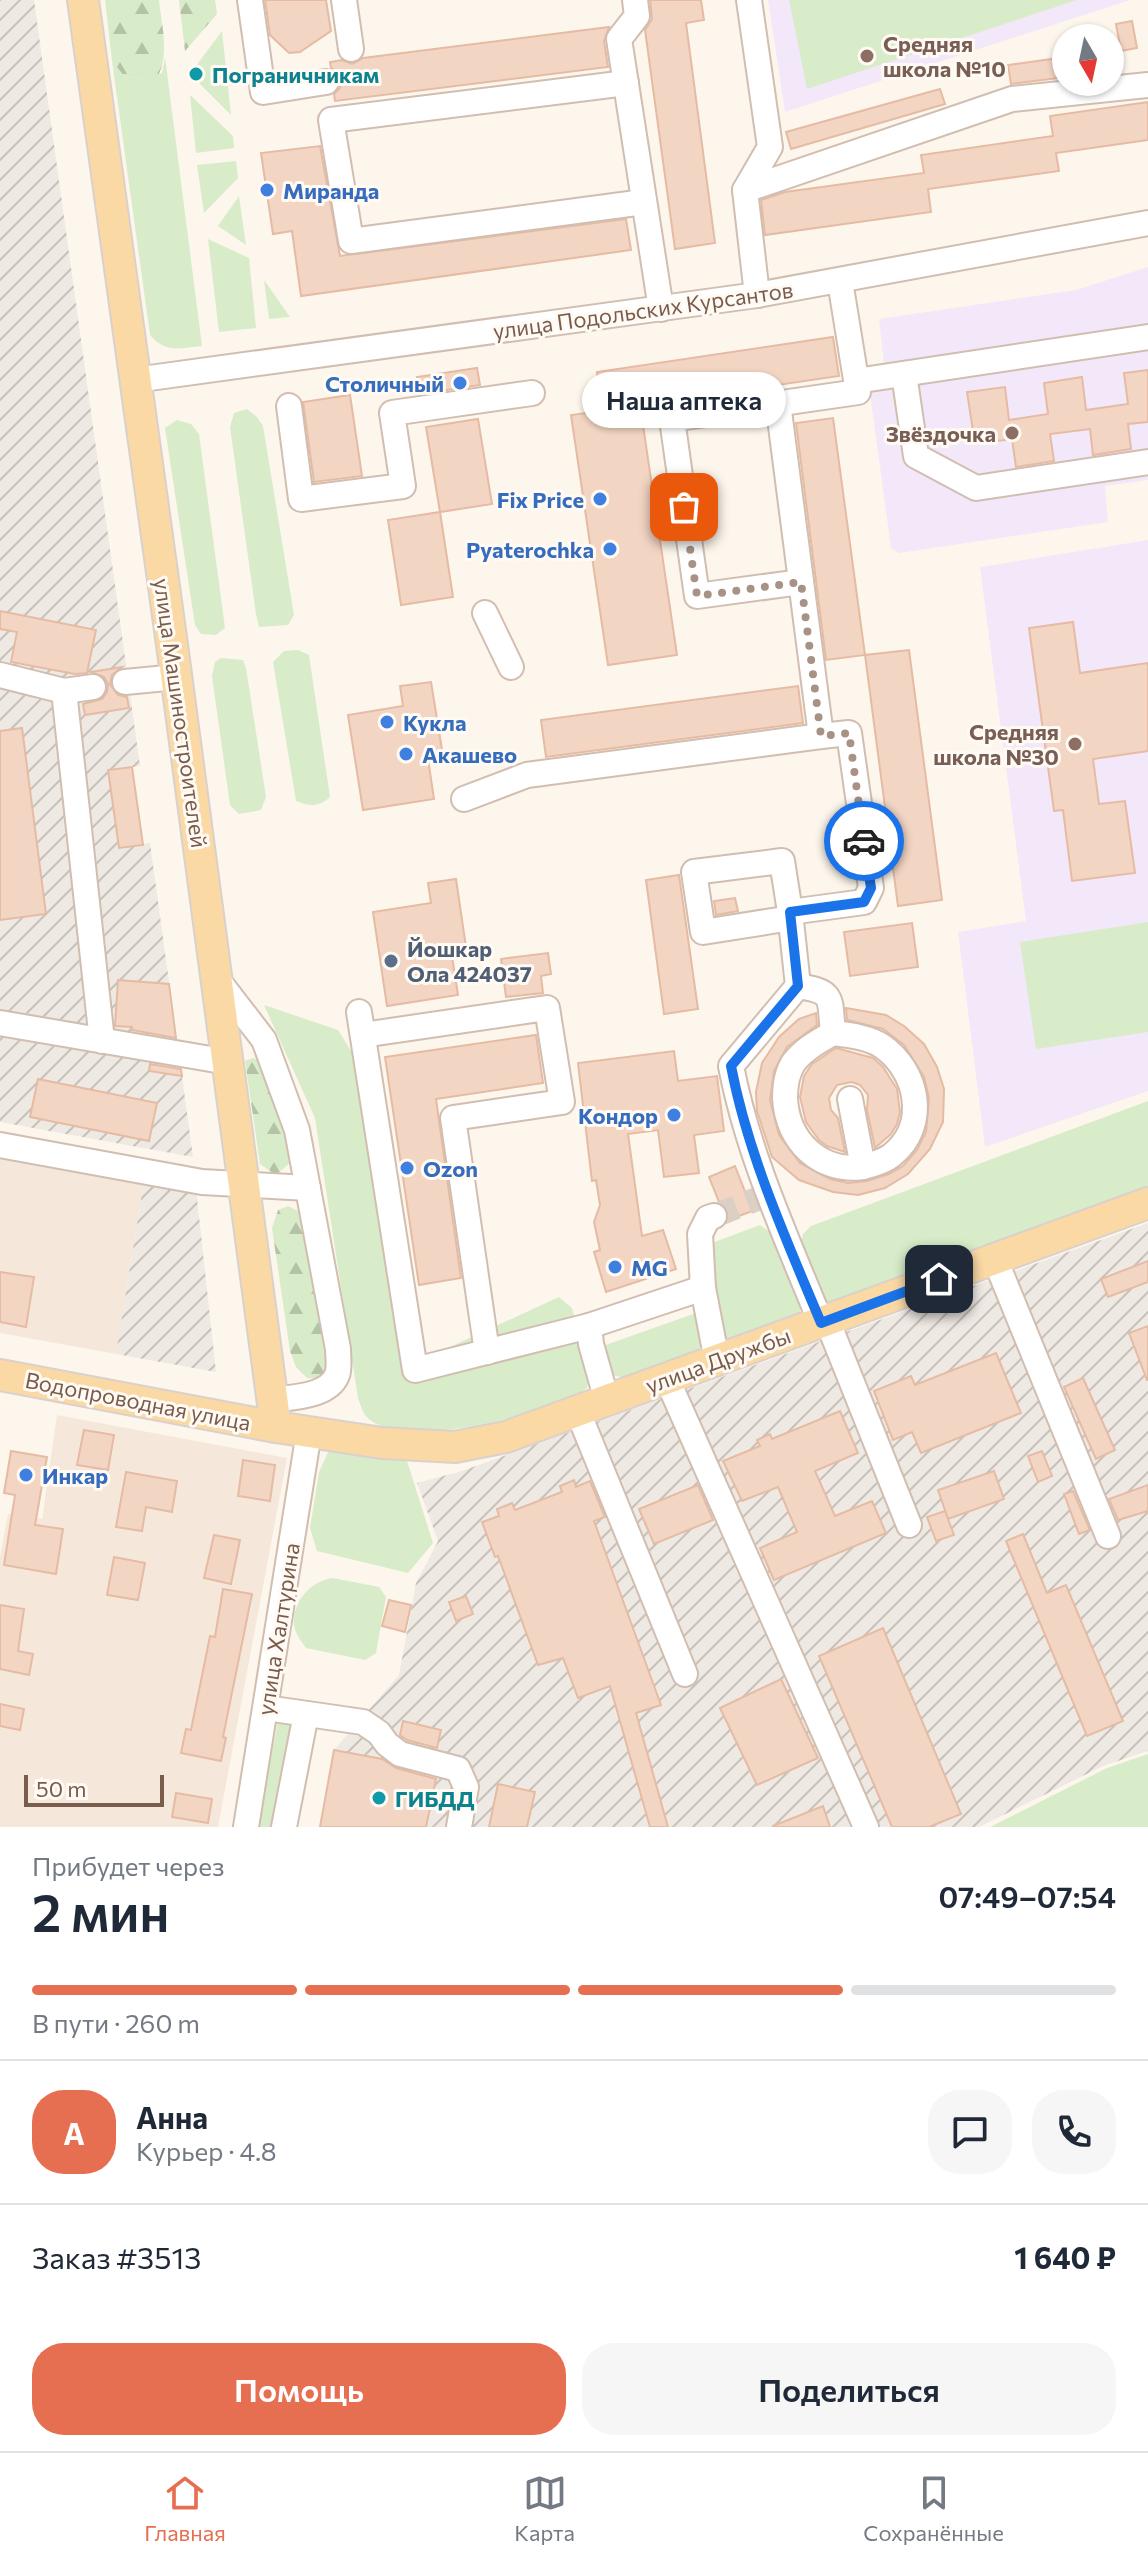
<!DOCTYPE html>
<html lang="ru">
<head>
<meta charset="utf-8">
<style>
  :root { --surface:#fff; --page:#f6f6f7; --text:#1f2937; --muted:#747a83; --line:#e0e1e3; --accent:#e76f51 }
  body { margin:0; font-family:Commissioner,sans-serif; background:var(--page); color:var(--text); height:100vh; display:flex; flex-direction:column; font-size:30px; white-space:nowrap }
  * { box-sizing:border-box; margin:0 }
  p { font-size:26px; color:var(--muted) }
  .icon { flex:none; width:44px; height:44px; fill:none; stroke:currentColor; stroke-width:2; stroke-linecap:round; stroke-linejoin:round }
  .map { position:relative; height:1827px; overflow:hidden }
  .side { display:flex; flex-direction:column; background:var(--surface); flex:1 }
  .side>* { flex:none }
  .needle { width:52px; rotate:171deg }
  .buttons { position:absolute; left:1052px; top:24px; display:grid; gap:16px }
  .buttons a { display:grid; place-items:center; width:72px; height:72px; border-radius:50%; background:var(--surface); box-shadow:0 2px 6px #0004; font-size:40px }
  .scale { position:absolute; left:24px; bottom:20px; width:140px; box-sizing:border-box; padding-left:8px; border:4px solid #7a5c4d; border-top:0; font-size:22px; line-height:28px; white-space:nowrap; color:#7a5c4d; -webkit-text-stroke:6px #fffaf3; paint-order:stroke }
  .pin { position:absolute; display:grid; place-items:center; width:68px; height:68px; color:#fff; margin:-34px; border-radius:16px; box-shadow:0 4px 12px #0006 }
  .courier { position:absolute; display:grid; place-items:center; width:80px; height:80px; margin:-40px; border:6px solid #1a73e8; border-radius:50%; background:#fff; color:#222; box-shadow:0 2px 10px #0007 }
  .bubble { position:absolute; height:56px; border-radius:28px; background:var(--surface); box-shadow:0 2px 6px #0004; font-size:26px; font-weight:600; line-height:56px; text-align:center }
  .summary em { font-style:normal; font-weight:600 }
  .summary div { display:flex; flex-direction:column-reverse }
  .summary { display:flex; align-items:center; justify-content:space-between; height:136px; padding:0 32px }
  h1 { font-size:52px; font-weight:600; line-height:60px }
  .bar { display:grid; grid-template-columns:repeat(4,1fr); gap:12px 8px; align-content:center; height:96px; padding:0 32px }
  .bar i { height:10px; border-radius:6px; background:var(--line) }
  .bar .active { background:var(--accent) }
  .bar p { grid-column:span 4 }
  .line { display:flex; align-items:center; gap:20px; padding:0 32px; border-top:2px solid var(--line) }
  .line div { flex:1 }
  .round { display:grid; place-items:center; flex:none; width:84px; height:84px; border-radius:32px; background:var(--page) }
  .cta { display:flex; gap:16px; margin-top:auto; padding:16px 32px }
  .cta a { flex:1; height:92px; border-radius:32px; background:var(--accent); color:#fff; font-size:32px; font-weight:600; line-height:92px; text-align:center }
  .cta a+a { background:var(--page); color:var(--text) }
  .menu { display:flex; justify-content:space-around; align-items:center; height:112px; border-top:2px solid var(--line); background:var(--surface); font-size:22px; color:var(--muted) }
  .menu a { display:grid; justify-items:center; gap:4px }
  .menu .active { color:var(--accent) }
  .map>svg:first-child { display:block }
</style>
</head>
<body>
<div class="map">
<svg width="1148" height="1827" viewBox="0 0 1148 1827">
  <defs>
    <pattern id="industrial-furrows" width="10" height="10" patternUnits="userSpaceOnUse" patternTransform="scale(2)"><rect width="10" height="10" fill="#efe9e4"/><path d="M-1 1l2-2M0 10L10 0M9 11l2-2" fill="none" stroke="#c7c0bb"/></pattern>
    <pattern id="forest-firs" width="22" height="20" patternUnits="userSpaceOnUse" patternTransform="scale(2)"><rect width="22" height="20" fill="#d8ecc9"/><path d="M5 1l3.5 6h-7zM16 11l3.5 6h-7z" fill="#b4c2a5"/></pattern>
  </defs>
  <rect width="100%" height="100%" fill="#fdf6ec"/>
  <g fill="#f5e8da">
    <path d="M0,1155L144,1181L116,1354L0,1333Z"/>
    <path d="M57,1415L287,1458L218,1827H0V1557L8,1514L42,1519Z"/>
  </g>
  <g fill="url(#industrial-furrows)">
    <path d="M0,0H34L140,766L108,771L119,847L150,843L193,1157L0,1122Z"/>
    <path d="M144,1181L196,1189L216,1372L116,1354Z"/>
    <path d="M1148,1223V1751L1103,1766L979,1827H320L334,1750L399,1675L416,1583L438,1541L417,1483L462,1471Z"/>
  </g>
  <g fill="#f3e8fa">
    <path d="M768,0H1130L785,112Z"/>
    <path d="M1148,267V480L1105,486L1108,522L899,553L891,548L869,386L886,383L879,319L1076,290Z"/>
    <path d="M1148,540V1091L985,1147L958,932L1026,921L980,567Z"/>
  </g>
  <g fill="#d8ecc9">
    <path d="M789,0H1077L807,89Z"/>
    <path d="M222,31L231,115L190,74Z"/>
    <path d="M165,57L202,346C179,348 167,354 150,335L112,61L125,77L143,79L162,73Z"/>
    <path d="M190,95L233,136L234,148L196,153Z"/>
    <path d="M236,161L238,178L204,213L197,165Z"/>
    <path d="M239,196L246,245L218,226Z"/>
    <path d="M208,239L249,258L256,328L219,332Z"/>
    <path d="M264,280L290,317L269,319Z"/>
    <path d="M247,409L257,417L263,426L294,615L288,625L259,627L256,614L230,427L234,413Z"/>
    <path d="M177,420L191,424L199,434L225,628L216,635L201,634L195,625L165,428Z"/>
    <path d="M298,650L309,655L330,797C318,808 309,806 296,801L273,662L284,651Z"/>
    <path d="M221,658L243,660L246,668L266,797L261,810L239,814L230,805L212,676L215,662Z"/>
    <path d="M1148,922V1032L1036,1049L1020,942Z"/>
    <path d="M264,1005L338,1030L377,1093L424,1359L559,1297L572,1308L589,1377L587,1388C554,1414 395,1454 365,1415C362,1411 360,1403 358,1398L315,1118Z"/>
    <path d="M1148,1101V1189L835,1303H826L800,1249L803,1234L811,1226Z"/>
    <path d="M760,1225L774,1235L800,1303V1313L793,1319L731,1341L723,1337L718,1330L712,1243Z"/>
    <path d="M696,1313L702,1342L697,1353L626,1378L611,1375L600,1347Z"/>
    <path d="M331,1446L407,1461L433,1543L408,1573L317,1551L310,1528L319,1472Z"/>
    <path d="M333,1578L379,1587L386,1597L376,1653L365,1660L306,1648C300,1640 292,1629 294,1618C296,1597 314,1580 333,1578Z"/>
    <path d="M278,1721L297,1725L277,1827H258Z"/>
    <path d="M1148,1754V1827H990L1107,1768Z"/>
  </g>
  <g fill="url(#forest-firs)">
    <path d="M105,0H159C162,29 172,61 152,85L143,79L125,77L112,61Z"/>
    <path d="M179,0H215L217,14L185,51Z"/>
    <path d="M253,1058L262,1062L290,1142L291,1162L276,1175L260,1164L245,1061Z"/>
    <path d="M288,1206L298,1211L304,1225L330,1367L320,1379L307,1378L296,1367L290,1351L272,1228L278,1210Z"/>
  </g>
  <g fill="#f3d5c3" stroke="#e6bba3" stroke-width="2">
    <path d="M265,0H326L331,31L300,52L289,53L270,35Z"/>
    <path d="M650,0H701L704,20L686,23L715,243L675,249L645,30L652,19Z"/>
    <path d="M1132,21L1137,48L1121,51L1116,24Z"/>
    <path d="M609,27L604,41L608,67L335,101L334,94L340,88L341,80L338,73L331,68L330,62L342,60L352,64L363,58Z"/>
    <path d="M1066,57V77L1011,84L1008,65Z"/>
    <path d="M940,89L945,104L791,149L786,132Z"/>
    <path d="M1148,102V140L1056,153L1059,171L928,189L931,212L765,235L761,200L785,192L924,173L921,155L1053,136L1050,116Z"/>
    <path d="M320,146L340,256L626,219L631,250L301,296L292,231L273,234L261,153Z"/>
    <path d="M833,337L839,376L640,405L677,655L608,665L571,415L602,411L597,372Z"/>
    <path d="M477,368L480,385L420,394L417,377Z"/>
    <path d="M1148,370V422L1128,424L1131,449L1093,455L1090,429L1050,434L1054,461L1016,467L1012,439L975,444L967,392L1005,387L1009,420L1048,414L1044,383L1082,377L1086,410L1128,404L1124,373Z"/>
    <path d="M350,395L362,476L314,482L303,402Z"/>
    <path d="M833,418L865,655L826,660L796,423Z"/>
    <path d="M478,419L492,504L440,512L426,427Z"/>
    <path d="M440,512L453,597L401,605L388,520Z"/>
    <path d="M0,611L96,630L87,673L75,674L11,662L17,632L0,629Z"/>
    <path d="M1073,622L1080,673L1148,663V751L1093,759L1099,804L1125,801L1135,873L1072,881L1063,810L1054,811L1029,628Z"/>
    <path d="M909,650L942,900L898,906L865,655Z"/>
    <path d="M122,667L112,675L110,684L118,695L127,697L129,708L85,715L83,704L102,699L107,692L108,684L104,677L91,672Z"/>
    <path d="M431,682L442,750L427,752L434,799L363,810L348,715L403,706L400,686Z"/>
    <path d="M798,686L803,723L546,757L541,720Z"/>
    <path d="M22,728L46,914L0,920V731Z"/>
    <path d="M132,767L143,845L119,848L108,770Z"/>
    <path d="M679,875L698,1009L664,1014L646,880Z"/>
    <path d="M456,879L466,947L451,950L458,995L387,1006L373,912L431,903L428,883Z"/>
    <path d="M735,898L738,911L716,915L714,901Z"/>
    <path d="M912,923L918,967L850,976L844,932Z"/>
    <path d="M548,953L551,974L541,976L543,993L506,997L501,959Z"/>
    <path d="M118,980L169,984L176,1038L132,1030V1027L115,1026Z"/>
    <path d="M846,1008L886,1015L904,1026L924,1044L937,1067L944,1089L943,1122L930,1149L908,1174L885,1188L858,1195L833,1192L799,1180L772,1157L757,1111L756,1092L762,1063L779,1037L799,1019L816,1013L817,1025L787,1047L774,1071L770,1100L779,1135L800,1163L830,1179L848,1183L867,1181L889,1174L903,1166L917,1150L926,1132L929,1098L924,1077L904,1045L883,1029L847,1020Z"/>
    <path d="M536,1035L543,1083L436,1099L461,1278L419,1285L385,1057Z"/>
    <path d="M836,1048L873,1058L883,1067L897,1089L900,1112L897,1124L891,1134L876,1147L875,1148L867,1110L868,1095L860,1085L852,1082L837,1085L829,1098L831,1110L838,1118L845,1152L827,1146L819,1140L806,1122L800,1097L804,1076L812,1064Z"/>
    <path d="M674,1051L678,1081L717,1076L724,1131L694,1135L699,1173L664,1177L658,1130L628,1134L642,1236L663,1230L676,1269L606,1292L594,1252L600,1250L594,1222L600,1205L596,1180L592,1181L578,1063Z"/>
    <path d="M150,1064L181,1069L182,1076L149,1071Z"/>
    <path d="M38,1079L157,1103L149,1141L30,1117Z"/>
    <path d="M735,1166L746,1194L752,1192L758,1209L728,1220V1211L719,1202L709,1177Z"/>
    <path d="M1148,1261V1282L1108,1297L1101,1279Z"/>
    <path d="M0,1272L34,1277L26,1327L0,1322Z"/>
    <path d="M1148,1326V1380H1147L1129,1333Z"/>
    <path d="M996,1353L1021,1413L921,1453L912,1432L893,1440L874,1391L911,1376L915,1385Z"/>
    <path d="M1083,1378L1115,1450L1096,1459L1064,1387Z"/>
    <path d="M840,1411L858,1453L815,1471L835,1516L872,1501L886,1533L774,1580L760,1548L797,1532L778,1487L742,1501L723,1461L760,1446L757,1440L770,1434L772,1439Z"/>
    <path d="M84,1430L114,1435L108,1470L77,1465Z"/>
    <path d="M11,1451L47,1457L35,1525L63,1529L56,1574L4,1565L15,1495L4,1493Z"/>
    <path d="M1042,1451L1052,1476L1038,1482L1028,1456Z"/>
    <path d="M243,1460L275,1465L270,1501L238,1496Z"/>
    <path d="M994,1471L1004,1499L948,1519L938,1490Z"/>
    <path d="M126,1472L177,1481L172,1512L146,1507L142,1531L116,1527Z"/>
    <path d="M574,1480L576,1487L590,1481L605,1517L594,1521L661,1705L636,1713L668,1827H650L610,1686L578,1698L563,1658L538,1665L498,1556L495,1557L482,1522L499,1516L497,1509L512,1503L515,1510L562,1492L560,1486Z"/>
    <path d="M698,1485L713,1520L654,1544L639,1509Z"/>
    <path d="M1148,1485V1511L1118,1520L1109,1499Z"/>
    <path d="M1073,1491L1090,1530L1079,1534L1064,1494Z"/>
    <path d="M945,1511L954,1535L936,1541L927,1517Z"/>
    <path d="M1023,1534L1047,1593L1066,1585L1123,1721L1087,1736L1006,1541Z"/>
    <path d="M214,1535L240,1540L231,1584L204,1578Z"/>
    <path d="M114,1557L145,1563L138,1600L107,1595Z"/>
    <path d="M223,1589L252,1594L223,1737L226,1738L221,1761L181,1753L186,1729L191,1730L210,1636L215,1637Z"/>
    <path d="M466,1596L473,1614L456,1621L449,1602Z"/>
    <path d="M389,1600L411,1605L405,1632L382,1626Z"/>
    <path d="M0,1605L24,1609L18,1651L33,1654L29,1675L0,1669Z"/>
    <path d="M883,1628L961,1814L929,1827H892L819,1656Z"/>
    <path d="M781,1679L818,1758L757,1785L720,1708Z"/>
    <path d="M0,1704L24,1709L20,1730L0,1726Z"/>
    <path d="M403,1721L441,1730L437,1748L407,1740L400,1735Z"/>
    <path d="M334,1750L382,1759L396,1768L436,1779L426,1827H320Z"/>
    <path d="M498,1784L535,1792L527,1827H489Z"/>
    <path d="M176,1793L212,1799L208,1823L172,1817Z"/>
    <path d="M823,1806L830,1827H773V1826Z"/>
  </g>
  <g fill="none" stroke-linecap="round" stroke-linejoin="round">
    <path stroke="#dcd0c4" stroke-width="24" stroke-dasharray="24 12" stroke-linecap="butt" d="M714,1216L757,1199"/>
    <defs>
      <g id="minor">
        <path d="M250,0L263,92L326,82"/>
        <path d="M344,0L351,49"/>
        <path d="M635,0L637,16L619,39L661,309"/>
        <path d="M749,0L770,147L745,190L757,295"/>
        <path d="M626,83L331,120L351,241L644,202"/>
        <path d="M745,190L1012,99L1148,85"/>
        <path d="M904,374L916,456L976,488L1148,462"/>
        <path d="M135,380L757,295L1148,223"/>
        <path d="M856,381L1148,337"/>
        <path d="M778,403L821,736L849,733L871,888L864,902L790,912L798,986L731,1066C748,1155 787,1239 821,1323"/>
        <path d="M289,406L301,499L403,486L392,413L532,393"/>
        <path d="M801,582L697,596L672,419L858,392L840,281"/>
        <path d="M485,613L511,667"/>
        <path d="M0,675L64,691L102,1041"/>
        <path d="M125,682L177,677"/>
        <path d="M64,691L93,687"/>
        <path d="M464,799L527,775L821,736"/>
        <path d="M790,912L782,861L694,872L703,932L791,918"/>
        <path d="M217,979L264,1040L297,1130L338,1349C338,1356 340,1368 337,1375C328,1397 292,1397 272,1400"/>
        <path d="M798,986C836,992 829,998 833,1033C819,1041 804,1049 794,1062C787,1072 785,1087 785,1098C787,1141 820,1173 863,1167L850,1099"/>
        <path d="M359,1012L415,1370L589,1326L703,1288"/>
        <path d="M0,1023L228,1062"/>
        <path d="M833,1033C849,1035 868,1037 882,1046C918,1071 929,1125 892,1155C885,1161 873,1164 863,1167"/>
        <path d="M363,1035L547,1008L562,1102L453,1118L487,1352"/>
        <path d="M0,1145L202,1182L308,1188"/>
        <path d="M714,1216L708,1218L700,1234L703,1288L717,1361"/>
        <path d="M995,1259L1108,1536"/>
        <path d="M827,1320L909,1525"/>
        <path d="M589,1326L591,1344L607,1401"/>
        <path d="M667,1379L866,1827"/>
        <path d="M578,1412L685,1674"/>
        <path d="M266,1708L363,1722L379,1733L387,1744L400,1754L458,1769L466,1787L459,1827"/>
        <path d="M246,1827L309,1432"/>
        <path d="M284,1827L306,1714"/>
      </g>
      <g id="major">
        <path d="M83,0L173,652L276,1427"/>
        <path d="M0,1375L276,1427L382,1443L455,1447L506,1437L1148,1203"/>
      </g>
    </defs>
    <use href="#minor" stroke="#d1beb0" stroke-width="28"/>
    <use href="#major" stroke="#dad1cd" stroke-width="34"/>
    <use href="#minor" stroke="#fff" stroke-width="24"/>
    <use href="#major" stroke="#fbd9a5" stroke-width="30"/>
  </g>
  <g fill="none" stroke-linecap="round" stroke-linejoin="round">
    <path stroke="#a89285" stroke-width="8" stroke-dasharray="0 14.4" d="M684,507L697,596L801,582L821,736L849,733L864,841"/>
    <path stroke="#1a73e8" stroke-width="10" d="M864,841L871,888L864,902L790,912L798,986L731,1066C748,1155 786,1239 821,1323L939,1279"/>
  </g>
  <g fill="#8d6e63" stroke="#fffaf3" stroke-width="3">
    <circle cx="867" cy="56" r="8"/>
    <circle cx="1012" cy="433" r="8"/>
    <circle cx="1075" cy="744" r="8"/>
  </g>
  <g fill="#0f9aa8" stroke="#fffaf3" stroke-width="3">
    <circle cx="196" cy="74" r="8"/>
    <circle cx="379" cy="1798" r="8"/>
  </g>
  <g fill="#3f7fe0" stroke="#fffaf3" stroke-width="3">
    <circle cx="267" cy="190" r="8"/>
    <circle cx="460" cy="383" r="8"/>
    <circle cx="600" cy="499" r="8"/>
    <circle cx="610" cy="549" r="8"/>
    <circle cx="387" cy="722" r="8"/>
    <circle cx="406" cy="754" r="8"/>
    <circle cx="674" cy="1115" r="8"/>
    <circle cx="407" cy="1168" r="8"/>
    <circle cx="615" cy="1267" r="8"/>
    <circle cx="26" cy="1475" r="8"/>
  </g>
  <circle fill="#5c6f8a" stroke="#fffaf3" stroke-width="3" cx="391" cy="961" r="8"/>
  <g text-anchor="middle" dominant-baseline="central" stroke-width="6" stroke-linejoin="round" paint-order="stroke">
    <g font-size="22" font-weight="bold" fill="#785e54" stroke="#fffaf3" text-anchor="end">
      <text x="883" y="43" text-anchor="start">Средняя<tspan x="883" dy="25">школа №10</tspan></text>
      <text x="996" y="433">Звёздочка</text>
      <text x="1059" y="731">Средняя<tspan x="1059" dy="25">школа №30</tspan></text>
    </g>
    <g font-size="22" font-weight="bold" fill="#0d838f" stroke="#fffaf3" text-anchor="start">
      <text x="212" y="74">Пограничникам</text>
      <text x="395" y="1798">ГИБДД</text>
    </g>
    <g font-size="22" font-weight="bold" fill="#366cbe" stroke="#fffaf3" text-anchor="start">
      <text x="283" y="190">Миранда</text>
      <text x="444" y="383" text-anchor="end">Столичный</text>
      <text x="584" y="499" text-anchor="end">Fix Price</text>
      <text x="594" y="549" text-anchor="end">Pyaterochka</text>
      <text x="403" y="722">Кукла</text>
      <text x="422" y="754">Акашево</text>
      <text x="658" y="1115" text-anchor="end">Кондор</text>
      <text x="423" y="1168">Ozon</text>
      <text x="631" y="1267">MG</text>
      <text x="42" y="1475">Инкар</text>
    </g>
    <g font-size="22" fill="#7a5c4d" stroke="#fffaf3">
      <text transform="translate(643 310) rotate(-8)">улица Подольских Курсантов</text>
      <text transform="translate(181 713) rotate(82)">улица Машиностроителей</text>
      <text transform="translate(718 1360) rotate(-20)">улица Дружбы</text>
      <text transform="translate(138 1401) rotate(11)">Водопроводная улица</text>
      <text transform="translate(278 1629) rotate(-81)">улица Халтурина</text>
    </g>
    <g font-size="22" font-weight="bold" fill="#4e5e75" stroke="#fffaf3" text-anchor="start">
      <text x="407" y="948">Йошкар<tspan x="407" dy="25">Ола 424037</tspan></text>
    </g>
  </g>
</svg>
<div class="buttons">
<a><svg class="needle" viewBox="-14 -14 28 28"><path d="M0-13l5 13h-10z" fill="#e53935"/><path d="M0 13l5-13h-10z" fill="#747a83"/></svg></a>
</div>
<div class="scale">50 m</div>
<div class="pin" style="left:684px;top:507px;background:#ea580c"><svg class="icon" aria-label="bag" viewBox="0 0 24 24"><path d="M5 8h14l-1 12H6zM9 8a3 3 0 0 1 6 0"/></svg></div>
<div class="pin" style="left:939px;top:1279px;background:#1f2937"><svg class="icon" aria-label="home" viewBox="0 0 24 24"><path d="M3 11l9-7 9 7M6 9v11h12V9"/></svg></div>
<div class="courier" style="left:864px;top:841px"><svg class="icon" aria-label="car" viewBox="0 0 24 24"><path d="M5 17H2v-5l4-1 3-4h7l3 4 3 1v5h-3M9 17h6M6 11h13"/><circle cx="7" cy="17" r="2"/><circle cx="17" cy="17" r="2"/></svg></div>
<div class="bubble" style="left:582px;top:372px;width:204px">Наша аптека</div>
</div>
<section class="side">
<div class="summary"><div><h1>2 мин</h1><p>Прибудет через</p></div><em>07:49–07:54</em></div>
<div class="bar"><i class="active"></i><i class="active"></i><i class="active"></i><i></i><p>В пути · 260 m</p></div>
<div class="line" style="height:144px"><b class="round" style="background:var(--accent);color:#fff">А</b><div><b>Анна</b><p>Курьер · 4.8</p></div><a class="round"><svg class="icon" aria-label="chat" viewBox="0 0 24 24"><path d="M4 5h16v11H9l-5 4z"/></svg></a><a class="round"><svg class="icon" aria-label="phone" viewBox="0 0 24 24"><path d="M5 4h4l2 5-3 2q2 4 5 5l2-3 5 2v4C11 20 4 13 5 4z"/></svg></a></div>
<div class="line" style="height:104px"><div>Заказ #3513</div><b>1 640 ₽</b></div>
<div class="cta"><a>Помощь</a><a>Поделиться</a></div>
</section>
<nav class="menu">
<a class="active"><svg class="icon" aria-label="home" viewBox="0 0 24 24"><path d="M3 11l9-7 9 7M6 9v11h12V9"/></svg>Главная</a>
<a><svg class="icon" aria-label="map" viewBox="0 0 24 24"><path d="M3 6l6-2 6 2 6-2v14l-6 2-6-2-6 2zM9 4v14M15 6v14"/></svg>Карта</a>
<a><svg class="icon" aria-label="saved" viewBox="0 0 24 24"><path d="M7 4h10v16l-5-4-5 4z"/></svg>Сохранённые</a>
</nav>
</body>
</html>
